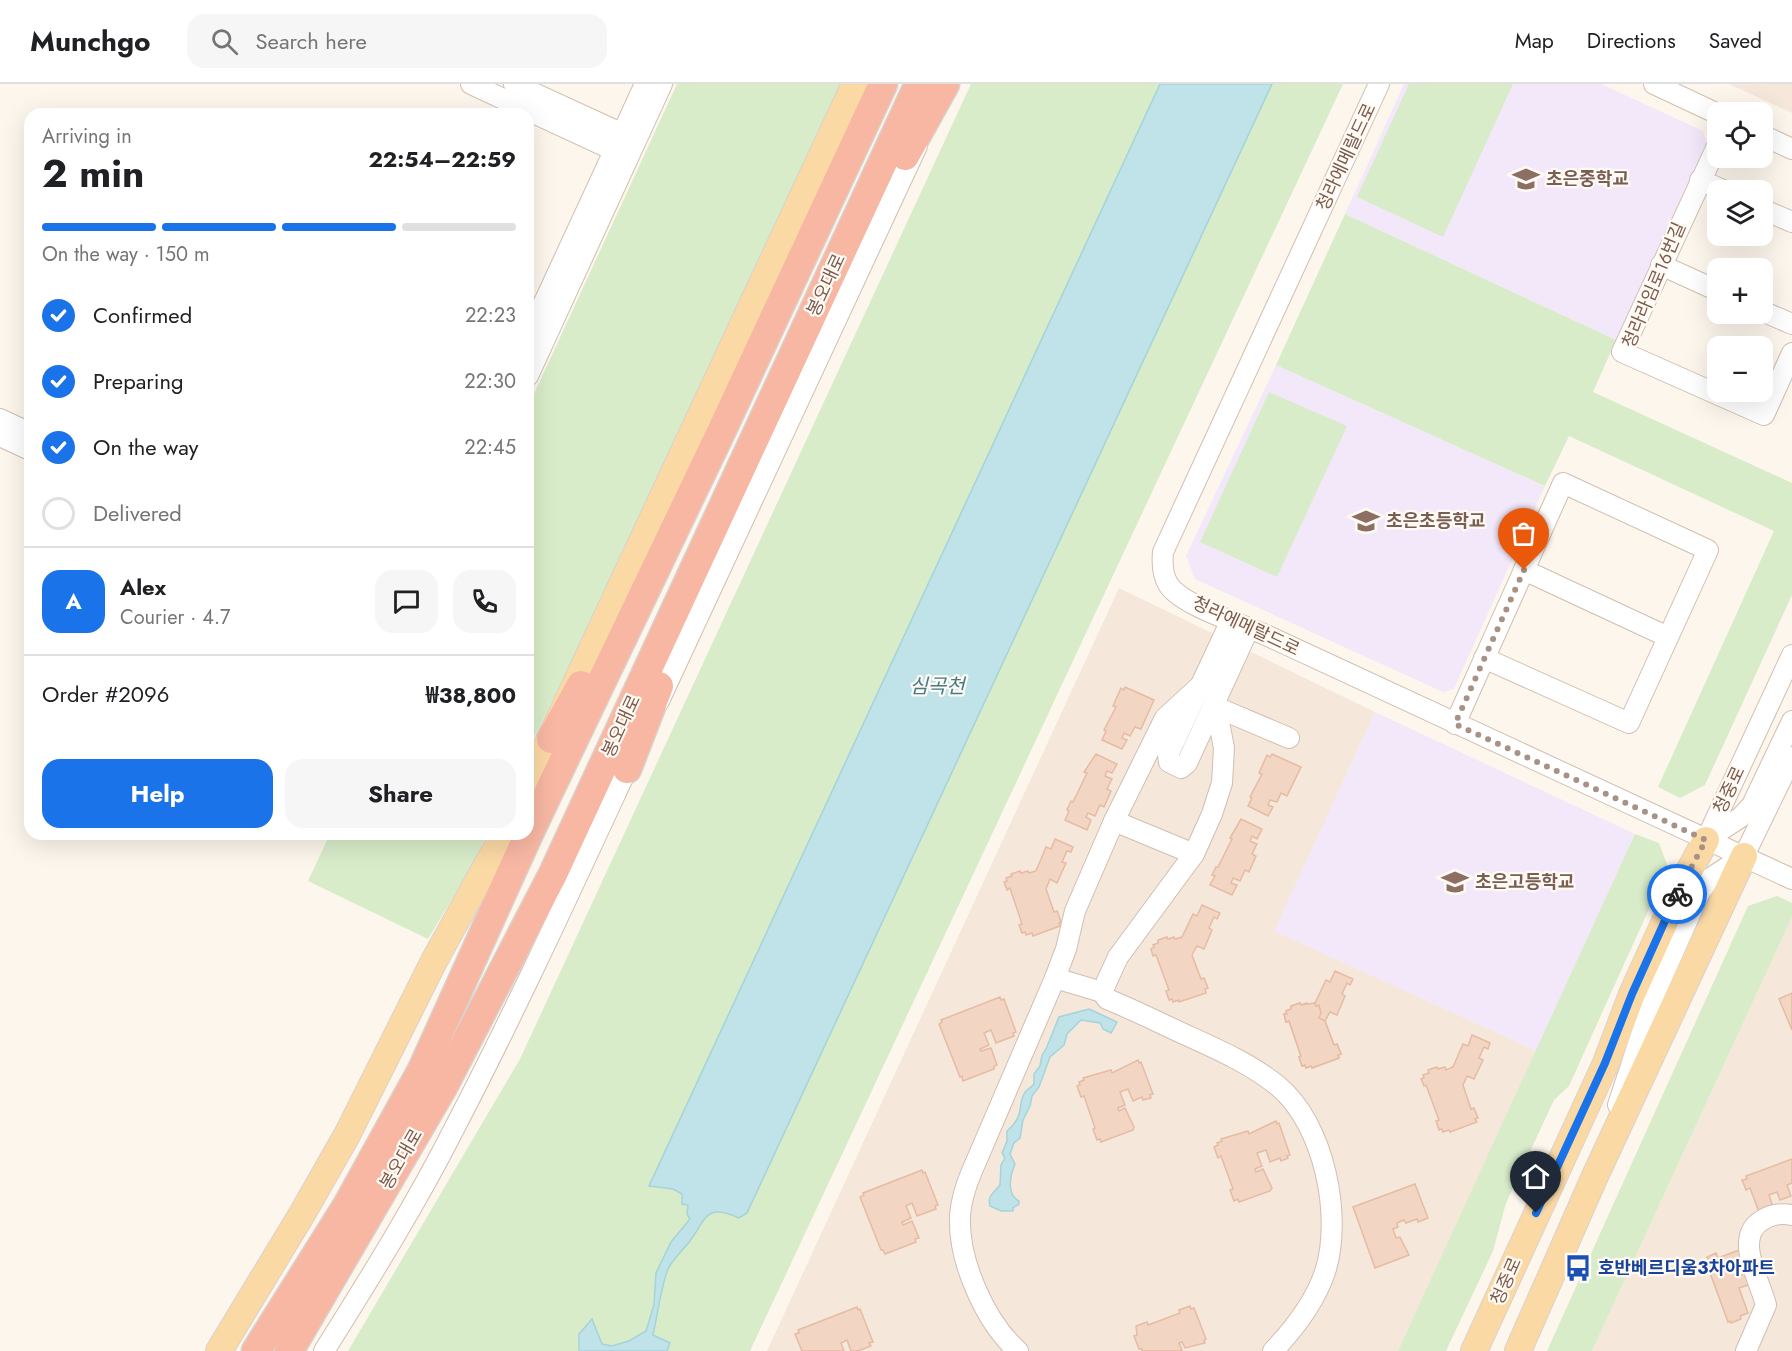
<!DOCTYPE html>
<html lang="en">
<head>
<meta charset="utf-8">
<style>
  :root { --surface:#fff; --page:#f6f6f6; --text:#202124; --muted:#757577; --line:#e0e0e0; --accent:#1a73e8 }
  body { margin:0; font-family:Jost,"Noto Sans KR",sans-serif; background:var(--page); color:var(--text); height:100vh; display:flex; flex-direction:column; font-size:22px; white-space:nowrap }
  * { box-sizing:border-box; margin:0 }
  p { font-size:20px; color:var(--muted) }
  .icon { flex:none; width:33px; height:33px; fill:none; stroke:currentColor; stroke-width:2; stroke-linecap:round; stroke-linejoin:round }
  .map { position:relative; flex:1; overflow:hidden }
  .details { position:absolute; left:24px; top:24px; width:510px; height:732px; display:flex; flex-direction:column; background:var(--surface); border-radius:18px; box-shadow:0 6px 24px #0002 }
  .details>* { flex:none }
  .fabs { position:absolute; left:1707px; top:18px; display:grid; gap:12px }
  .fabs a { display:grid; place-items:center; width:66px; height:66px; border-radius:12px; background:var(--surface); box-shadow:0 6px 24px #0002; font-size:30px }
  .pin { position:absolute; display:grid; place-items:center; width:51px; height:51px; color:#fff; margin:-62px -26px; border-radius:50% 50% 50% 0; rotate:-45deg; box-shadow:0 0 6px #0007 }
  .pin .icon { rotate:45deg }
  .courier { position:absolute; display:grid; place-items:center; width:60px; height:60px; margin:-30px; border:4px solid #1a73e8; border-radius:50%; background:#fff; color:#222; box-shadow:0 2px 8px #0007 }
  .overview em { font-style:normal; font-weight:700 }
  .overview div { display:flex; flex-direction:column-reverse }
  .overview { display:flex; align-items:center; justify-content:space-between; height:102px; padding:0 18px }
  h1 { font-size:39px; font-weight:700; line-height:45px }
  .bar { display:grid; grid-template-columns:repeat(4,1fr); gap:9px 6px; align-content:center; height:72px; padding:0 18px }
  .bar i { height:8px; border-radius:4px; background:var(--line) }
  .bar .current { background:var(--accent) }
  .bar p { grid-column:span 4 }
  .line { display:flex; align-items:center; gap:15px; padding:0 18px; border-top:2px solid var(--line) }
  .line div { flex:1 }
  .round { display:grid; place-items:center; flex:none; width:63px; height:63px; border-radius:18px; background:var(--page) }
  ol { padding:0 18px; list-style:none }
  li { display:flex; align-items:center; gap:18px; height:66px }
  li p { margin-inline-start:auto }
  li .icon { padding:6px; border-radius:50%; background:var(--accent); color:#fff; stroke-width:4 }
  li:last-child { color:var(--muted) }
  li i { width:33px; height:33px; border:3px solid var(--line); border-radius:50% }
  .action { display:flex; gap:12px; margin-top:auto; padding:12px 18px }
  .action a { flex:1; height:69px; border-radius:18px; background:var(--accent); color:#fff; font-size:24px; font-weight:700; line-height:69px; text-align:center }
  .action a+a { background:var(--page); color:var(--text) }
  header { display:flex; align-items:center; gap:36px; box-sizing:border-box; height:84px; padding:0 30px; background:var(--surface); border-bottom:2px solid var(--line) }
  header strong { font-size:28px }
  nav { display:flex; gap:33px; margin-inline-start:auto; font-size:21px }
  .search { width:420px; height:54px; background:var(--page); display:flex; align-items:center; gap:15px; box-sizing:border-box; padding:0 21px; border-radius:18px; color:var(--muted); font-size:22px }
  .map>svg:first-child { display:block }
</style>
</head>
<body>
<header>
<strong>Munchgo</strong>
<div class="search"><svg class="icon" aria-label="search" viewBox="0 0 24 24"><circle cx="10" cy="10" r="6"/><path d="M15 15l6 6"/></svg>Search here</div>
<nav><a>Map</a><a>Directions</a><a>Saved</a></nav>
</header>
<div class="map">
<svg width="1792" height="1267" viewBox="0 0 1792 1267">
  <rect width="100%" height="100%" fill="#fdf6ec"/>
  <g fill="#f5e8da">
    <path d="M1730,0H1792V29L1729,0Z"/>
    <path d="M1119,504L1375,628L1275,847L1537,967L1398,1267H767Z"/>
    <path d="M1792,833V1267H1592Z"/>
  </g>
  <g fill="#f3e8fa">
    <path d="M1404,0H1601L1703,47L1707,60L1616,256L1345,130Z"/>
    <path d="M1276,281L1545,402L1454,605L1443,608L1195,495L1186,472Z"/>
    <path d="M1375,628L1635,750L1537,967L1274,847Z"/>
  </g>
  <g fill="#d8ecc9">
    <path d="M677,0H842L634,450L528,666V323Z"/>
    <path d="M971,0H1343L750,1267H348L520,975Z"/>
    <path d="M1409,0H1513L1443,153L1357,113Z"/>
    <path d="M1345,130L1616,256L1593,308L1792,399V511L1705,701L1680,714L1658,703L1774,447L1569,352L1545,402L1276,281Z"/>
    <path d="M1269,308L1347,342L1277,493L1200,458Z"/>
    <path d="M330,750H487L470,785L428,855L308,797Z"/>
    <path d="M1635,750L1659,759L1668,783L1569,1002L1554,1016L1506,1119L1493,1167L1446,1267H1398Z"/>
    <path d="M1777,812L1792,819V833L1592,1267H1547L1748,822Z"/>
  </g>
  <g fill="#bfe3e8" stroke="#a5d3da" stroke-width="1.5">
    <path d="M1160,0H1272L747,1129L739,1134C705,1118 706,1136 690,1157C683,1166 675,1173 669,1183C662,1196 657,1234 653,1251L670,1259L667,1267H579V1250L592,1235L602,1260L612,1262L629,1257L646,1247L654,1221L656,1189L671,1158L690,1135L687,1130L688,1121L682,1120V1110L673,1105L649,1102Z"/>
    <path d="M1089,925L1117,938L1111,949L1103,945L1100,939L1081,936L1067,950L1064,961L1050,973L1039,1003L1032,1012L1030,1022L1023,1036L1020,1054L1014,1059L1010,1070L1015,1080C1010,1092 1006,1110 1019,1117V1120L1013,1124V1127H1001L990,1122C987,1111 995,1108 1000,1101L1001,1081L1005,1074L1002,1069L1007,1057V1047C1027,1030 1016,1019 1026,1007C1029,1004 1032,1003 1034,1000V990L1040,982L1042,971L1046,965L1059,933Z"/>
  </g>
  <g fill="#f3d5c3" stroke="#e6bba3" stroke-width="1.5">
    <path d="M1125,603L1154,616L1141,645L1135,643L1130,652L1124,649L1122,654L1127,656L1122,665L1102,656L1106,647L1104,646L1116,623L1113,622L1121,604L1124,606Z"/>
    <path d="M1096,670L1117,680L1112,689L1107,687L1105,692L1112,695L1107,705L1111,707L1104,723L1100,721L1095,732L1088,729L1086,733L1091,736L1087,746L1065,736L1069,727L1067,726L1071,717L1073,718L1087,689L1084,688Z"/>
    <path d="M1272,670L1301,683L1287,712L1281,709L1277,718L1270,716L1268,721L1273,723L1268,732L1248,722L1252,714L1250,713L1262,690L1259,689L1267,671L1270,673Z"/>
    <path d="M1241,735L1262,745L1257,755L1252,752L1250,757L1257,760L1252,770L1256,772L1249,788L1245,786L1240,797L1233,794L1231,799L1237,801L1232,811L1210,801L1215,792L1212,791L1216,783H1218L1232,755L1230,754Z"/>
    <path d="M1055,755L1073,763L1071,768L1067,767L1062,778L1066,779L1057,799L1050,795L1046,805L1054,828L1057,827L1061,838L1059,839L1060,842L1033,852L1032,849L1026,851L1025,848L1022,849L1019,841L1022,840L1010,804L1007,806L1004,798L1007,797L1006,794L1012,792L1011,790L1020,787L1021,789L1028,787L1029,789L1036,787L1046,763L1051,765Z"/>
    <path d="M1202,821L1220,829L1217,835L1214,833L1209,844L1212,846L1204,865L1197,862L1192,871L1201,895L1204,894L1208,904L1205,905L1206,909L1179,918V916L1173,918L1172,915L1169,916L1166,907L1169,906L1156,871L1153,872L1151,865L1154,863L1153,861L1158,859V856L1167,853L1168,855L1174,853L1175,855L1182,853L1193,830L1197,832Z"/>
    <path d="M1335,887L1353,895L1350,901L1347,899L1342,910L1345,912L1337,931L1330,928L1325,937L1334,961L1337,960L1341,970L1338,971L1339,974L1312,984L1311,982L1306,984L1305,981L1302,982L1299,973L1301,972L1289,937L1286,938L1284,930H1287L1286,927L1291,925V922L1300,919L1301,921L1307,919L1308,921L1315,919L1326,896L1330,898Z"/>
    <path d="M1792,909V946L1779,915Z"/>
    <path d="M1000,913L1001,916L1004,915L1016,948L1013,949L1014,952L996,959L991,946L984,949L989,961L980,965L981,967L991,964L997,981L994,982V985L963,997L962,992L960,993L939,940L942,938L941,936Z"/>
    <path d="M1300,919L1301,921L1315,919L1316,922L1319,921L1321,929L1319,934L1325,937L1334,961L1337,960L1341,970L1338,971L1339,974L1312,984L1311,982L1306,984L1305,981L1302,982L1299,973L1301,972L1289,937L1286,938L1284,930H1287L1286,927L1291,925V922Z"/>
    <path d="M1472,951L1490,959L1488,965L1484,963L1479,974L1483,976L1474,995L1467,992L1463,1001L1471,1025L1474,1024L1478,1034L1475,1035L1477,1038L1450,1048L1449,1046L1443,1048L1442,1045L1439,1046L1436,1037L1439,1036L1426,1001L1424,1002L1421,995L1424,994L1423,991L1429,989L1428,986L1437,983L1438,985L1445,983L1446,986L1453,983L1463,960L1468,962Z"/>
    <path d="M1138,976L1139,979L1141,978L1153,1010L1150,1011L1151,1014L1143,1016L1142,1013L1133,1017L1128,1005L1120,1008L1125,1021L1118,1024L1119,1027L1125,1024L1134,1043L1133,1046L1101,1058L1100,1055L1097,1056L1093,1045L1095,1044L1084,1012L1081,1013L1077,1002L1080,1001L1079,998L1084,996L1083,994L1111,986L1112,989Z"/>
    <path d="M1276,1037L1277,1040L1279,1039L1290,1071L1287,1072L1288,1074L1281,1077L1280,1074L1270,1078L1266,1066L1257,1069L1262,1082L1255,1085L1256,1088L1263,1085L1272,1104L1270,1107L1239,1118L1238,1115L1234,1117L1230,1106L1233,1105L1221,1072L1218,1074L1214,1063L1218,1061L1217,1059L1222,1057L1221,1055L1248,1047L1249,1050Z"/>
    <path d="M1792,1075V1099L1787,1101L1791,1112L1780,1116L1777,1108L1769,1111L1773,1123L1759,1128L1750,1104L1746,1106L1742,1096L1747,1095L1746,1092Z"/>
    <path d="M922,1086L923,1089L925,1088L938,1121L935,1122L936,1125L917,1132L912,1119L906,1122L911,1134L902,1138L903,1141L912,1137L919,1154L915,1155L916,1158L885,1170L883,1166H881L860,1113L864,1111L863,1109Z"/>
    <path d="M1415,1100L1428,1134L1418,1138L1417,1135L1406,1139L1404,1136L1397,1139L1398,1143L1393,1145L1396,1154L1400,1153L1409,1171L1375,1184L1353,1123Z"/>
    <path d="M1742,1165L1747,1179L1735,1184L1738,1192L1747,1189L1751,1200L1739,1204L1748,1229L1740,1232L1741,1235L1731,1239L1730,1237L1728,1238L1706,1178L1709,1177L1707,1173L1716,1169L1718,1174Z"/>
    <path d="M1190,1222L1191,1225L1194,1224L1206,1255L1204,1257L1205,1259L1185,1264L1182,1258L1179,1259L1182,1266L1178,1267H1142V1265H1139L1134,1252L1137,1251L1136,1242L1147,1238L1148,1241L1180,1229L1179,1226Z"/>
    <path d="M857,1223L858,1226L860,1225L873,1258L869,1259L871,1262L858,1267H851L847,1256L841,1259L844,1267H802L795,1250L799,1249L798,1246Z"/>
  </g>
  <g fill="none" stroke-linecap="round" stroke-linejoin="round">
    <defs>
      <g id="minor">
        <path d="M471,0L626,72"/>
        <path d="M514,0L634,55"/>
        <path d="M1379,0L1163,468C1162,479 1162,490 1168,500C1180,521 1244,541 1268,552L1792,795"/>
        <path d="M1654,0L1718,30"/>
        <path d="M1762,51L1792,65"/>
        <path d="M1718,60L1622,268L1764,331L1792,269"/>
        <path d="M1700,96L1723,106"/>
        <path d="M1762,125L1792,138"/>
        <path d="M1661,181L1718,207"/>
        <path d="M1762,227L1792,240"/>
        <path d="M528,253L645,0"/>
        <path d="M528,292L662,0"/>
        <path d="M0,335L30,349"/>
        <path d="M0,352L30,366"/>
        <path d="M1524,486L1668,553"/>
        <path d="M1234,538L1227,545L1168,671L1169,678L1181,684L1187,679L1249,544"/>
        <path d="M1217,613L1216,623L1224,664L1222,699L1212,730L1194,770L1118,873L1102,908L1107,915C1134,926 1160,939 1186,951C1217,965 1251,980 1278,1002C1324,1040 1343,1132 1325,1188C1315,1218 1295,1244 1273,1267"/>
        <path d="M659,617L917,62"/>
        <path d="M1216,623L1289,654"/>
        <path d="M1455,640L1563,399L1708,466L1629,639L1484,574"/>
        <path d="M1114,737L1194,770"/>
        <path d="M1706,756L1792,571"/>
        <path d="M1706,756L1741,733L1752,721L1792,637"/>
        <path d="M1055,894L1102,908"/>
        <path d="M1618,1021L1655,909L1700,808L1709,795L1744,772L1792,673"/>
        <path d="M324,1267C370,1194 416,1120 455,1043C518,922 575,797 632,674"/>
        <path d="M1018,1267C985,1238 958,1176 960,1132C961,1116 966,1101 972,1087L1055,894L1066,865L1075,827L1114,737L1165,634L1200,602"/>
        <path d="M1746,1267L1766,1221C1760,1197 1734,1154 1761,1137C1771,1130 1780,1129 1792,1131"/>
      </g>
      <g id="major">
        <path d="M528,702L855,0"/>
        <path d="M219,1267L302,1130L347,1051L434,877L504,750"/>
        <path d="M1474,1267L1606,979L1632,910L1682,800L1706,756"/>
        <path d="M1518,1267L1595,1092L1744,772"/>
      </g>
      <g id="highway">
        <path d="M905,72L945,0"/>
        <path d="M551,655L581,601"/>
        <path d="M627,685L659,602"/>
        <path d="M256,1267L347,1122L422,986L530,747L720,350L883,0"/>
        <path d="M289,1267L443,1003L553,790L919,0"/>
      </g>
    </defs>
    <use href="#minor" stroke="#d1beb0" stroke-width="22"/>
    <use href="#major" stroke="#dad1cd" stroke-width="28"/>
    <use href="#highway" stroke="#dad1cd" stroke-width="31"/>
    <use href="#minor" stroke="#fff" stroke-width="20"/>
    <use href="#major" stroke="#fbd9a5" stroke-width="26"/>
    <use href="#highway" stroke="#f7b7a3" stroke-width="28"/>
  </g>
  <g fill="none" stroke-linecap="round" stroke-linejoin="round">
    <path stroke="#a89285" stroke-width="6" stroke-dasharray="0 10.8" d="M1524,486L1455,640L1706,756L1677,810"/>
    <path stroke="#1a73e8" stroke-width="8" d="M1536,1129L1605,979L1632,910L1677,810"/>
  </g>
  <defs>
    <symbol id="school-bare" viewBox="-9 -9 18 18"><path d="M0-5L7-2L0 1L-7-2ZM-4 1L0 2.5L4 1V4Q0 6-4 4Z" fill="#8d6e63" stroke="#fffaf3" stroke-width="2.5" paint-order="stroke"/></symbol>
    <symbol id="bus-bare" viewBox="-9 -9 18 18"><path d="M-5-6H5V4H4V6H2V4H-2V6H-4V4H-5ZM-3.5-4V0h7V-4ZM-3.5 1.2v1.5H-2V1.2ZM2 1.2v1.5H3.5V1.2Z" fill="#1a4fb4" stroke="#fffaf3" stroke-width="2.5" paint-order="stroke"/></symbol>
  </defs>
  <g fill-rule="evenodd">
    <use href="#school-bare" x="1507" y="76" width="38" height="38"/>
    <use href="#school-bare" x="1347" y="418" width="38" height="38"/>
    <use href="#school-bare" x="1436" y="779" width="38" height="38"/>
    <use href="#bus-bare" x="1559" y="1165" width="38" height="38"/>
  </g>
  <g text-anchor="middle" dominant-baseline="central" stroke-width="4.5" stroke-linejoin="round" paint-order="stroke">
    <g font-size="18" fill="#7a5c4d" stroke="#fffaf3">
      <text transform="translate(1346 73) rotate(-65)">청라에메랄드로</text>
      <text transform="translate(826 201) rotate(-65)">봉오대로</text>
      <text transform="translate(1654 201) rotate(-67)">청라라임로16번길</text>
      <text transform="translate(1246 542) rotate(25)">청라에메랄드로</text>
      <text transform="translate(621 642) rotate(-65)">봉오대로</text>
      <text transform="translate(1729 706) rotate(-65)">청중로</text>
      <text transform="translate(401 1075) rotate(-60)">봉오대로</text>
      <text transform="translate(1506 1197) rotate(-66)">청중로</text>
    </g>
    <g font-size="18" font-weight="bold" fill="#785e54" stroke="#fffaf3" text-anchor="start">
      <text x="1546" y="95">초은중학교</text>
      <text x="1386" y="437">초은초등학교</text>
      <text x="1475" y="798">초은고등학교</text>
    </g>
    <g font-size="18" font-weight="bold" fill="#164399" stroke="#fffaf3" text-anchor="start">
      <text x="1598" y="1184">호반베르디움3차아파트</text>
    </g>
    <g font-size="20" font-style="italic" fill="#437c86" stroke="#fffaf3">
      <text x="937" y="602">심곡천</text>
    </g>
  </g>
</svg>
<div class="fabs">
<a><svg class="icon" aria-label="locate" viewBox="0 0 24 24"><circle cx="12" cy="12" r="6"/><path d="M12 2v4M12 18v4M2 12h4M18 12h4"/></svg></a>
<a><svg class="icon" aria-label="layers" viewBox="0 0 24 24"><path d="M12 4l9 5-9 5-9-5zM3 14l9 5 9-5"/></svg></a>
<a>+</a>
<a>−</a>
</div>
<div class="pin" style="left:1524px;top:486px;background:#ea580c"><svg class="icon" aria-label="bag" viewBox="0 0 24 24"><path d="M5 8h14l-1 12H6zM9 8a3 3 0 0 1 6 0"/></svg></div>
<div class="pin" style="left:1536px;top:1129px;background:#1f2937"><svg class="icon" aria-label="home" viewBox="0 0 24 24"><path d="M3 11l9-7 9 7M6 9v11h12V9"/></svg></div>
<div class="courier" style="left:1677px;top:810px"><svg class="icon" aria-label="bike" viewBox="0 0 24 24"><circle cx="6" cy="16" r="4"/><circle cx="18" cy="16" r="4"/><path d="M6 16l4-8h5l3 8M10 8l3 8H6M13 5h3"/></svg></div>
<section class="details">
<div class="overview"><div><h1>2 min</h1><p>Arriving in</p></div><em>22:54–22:59</em></div>
<div class="bar"><i class="current"></i><i class="current"></i><i class="current"></i><i></i><p>On the way · 150 m</p></div>
<ol>
<li><svg class="icon" aria-label="check" viewBox="0 0 24 24"><path d="M5 12l5 5 9-10"/></svg>Confirmed<p>22:23</p></li>
<li><svg class="icon" aria-label="check" viewBox="0 0 24 24"><path d="M5 12l5 5 9-10"/></svg>Preparing<p>22:30</p></li>
<li><svg class="icon" aria-label="check" viewBox="0 0 24 24"><path d="M5 12l5 5 9-10"/></svg>On the way<p>22:45</p></li>
<li><i></i>Delivered</li>
</ol>
<div class="line" style="height:108px"><b class="round" style="background:var(--accent);color:#fff">A</b><div><b>Alex</b><p>Courier · 4.7</p></div><a class="round"><svg class="icon" aria-label="chat" viewBox="0 0 24 24"><path d="M4 5h16v11H9l-5 4z"/></svg></a><a class="round"><svg class="icon" aria-label="phone" viewBox="0 0 24 24"><path d="M5 4h4l2 5-3 2q2 4 5 5l2-3 5 2v4C11 20 4 13 5 4z"/></svg></a></div>
<div class="line" style="height:78px"><div>Order #2096</div><b>₩38,800</b></div>
<div class="action"><a>Help</a><a>Share</a></div>
</section>
</div>
</body>
</html>
